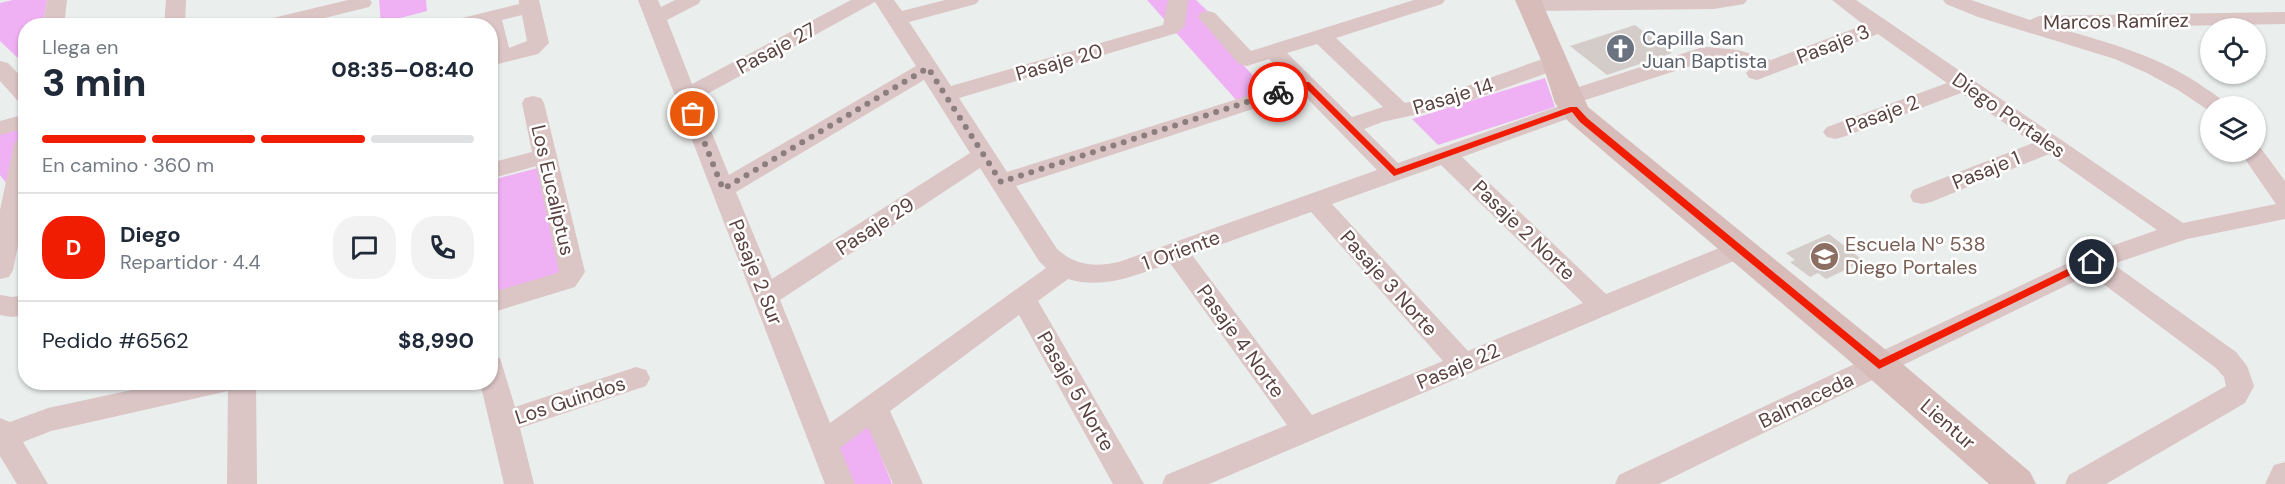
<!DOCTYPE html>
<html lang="es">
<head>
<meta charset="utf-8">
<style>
  :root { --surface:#fff; --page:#f2f2f3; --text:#1f2937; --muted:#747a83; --line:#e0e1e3; --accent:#f01d03 }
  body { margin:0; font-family:"DM Sans",sans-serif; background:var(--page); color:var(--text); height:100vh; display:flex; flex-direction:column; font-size:22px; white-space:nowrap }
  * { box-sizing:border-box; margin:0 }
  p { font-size:20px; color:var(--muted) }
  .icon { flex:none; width:33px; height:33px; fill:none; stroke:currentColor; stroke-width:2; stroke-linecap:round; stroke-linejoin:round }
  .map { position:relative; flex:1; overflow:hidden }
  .drawer { position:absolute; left:18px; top:18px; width:480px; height:372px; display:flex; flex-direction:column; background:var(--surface); border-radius:24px; box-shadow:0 2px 4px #0004 }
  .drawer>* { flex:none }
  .controls { position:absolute; left:2200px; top:18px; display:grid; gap:12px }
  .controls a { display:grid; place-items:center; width:66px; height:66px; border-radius:50%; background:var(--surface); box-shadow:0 2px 4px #0004; font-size:30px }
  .pin { position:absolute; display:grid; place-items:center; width:51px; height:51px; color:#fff; margin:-26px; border:3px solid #fff; border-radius:50%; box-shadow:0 2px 6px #0007 }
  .courier { position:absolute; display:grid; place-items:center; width:60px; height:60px; margin:-30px; border:4px solid #f01d03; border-radius:50%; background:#fff; color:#222; box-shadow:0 2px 8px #0007 }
  .overview em { font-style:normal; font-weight:800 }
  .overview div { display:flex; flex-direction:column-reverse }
  .overview { display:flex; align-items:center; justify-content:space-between; height:102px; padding:0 24px }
  h1 { font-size:39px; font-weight:800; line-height:45px }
  .bar { display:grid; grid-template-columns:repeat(4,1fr); gap:9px 6px; align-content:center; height:72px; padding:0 24px }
  .bar i { height:8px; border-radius:4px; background:var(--line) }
  .bar .selected { background:var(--accent) }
  .bar p { grid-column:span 4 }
  .line { display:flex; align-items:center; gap:15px; padding:0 24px; border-top:2px solid var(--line) }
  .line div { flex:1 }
  .round { display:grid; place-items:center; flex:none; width:63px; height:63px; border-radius:24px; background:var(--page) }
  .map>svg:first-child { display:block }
</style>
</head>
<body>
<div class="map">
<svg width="2285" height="484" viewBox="0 0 2285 484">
  <rect width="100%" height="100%" fill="#eaeeed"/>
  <g fill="#efb1f3">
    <path d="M13,0H47L43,25L26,26L25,60L21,61L0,41V3Z"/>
    <path d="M379,0H426L427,11L381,23Z"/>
    <path d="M1147,0H1196L1250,52L1236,57L1266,90L1237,101Z"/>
    <path d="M1545,78L1555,107L1438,145L1412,119Z"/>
    <path d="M25,127L6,183L0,175V133Z"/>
    <path d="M538,168L565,274L491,296V180Z"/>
    <path d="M868,424L892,484H850L836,447Z"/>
  </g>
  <g fill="#d4ccc9">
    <path d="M1635,25L1672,53L1607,75L1570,46Z"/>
    <path d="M1829,234L1864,261L1826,279L1818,273L1810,277L1790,262L1795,260L1786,253Z"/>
  </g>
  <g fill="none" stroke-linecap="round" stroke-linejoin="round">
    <g fill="#dbc5c5" fill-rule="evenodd">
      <path d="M47,0H67L64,26H43Z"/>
      <path d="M166,0H186L185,26H164Z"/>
      <path d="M348,0H370L372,3L369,7L292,26H253L256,22Z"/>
      <path d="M519,0H539L549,43L538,54L490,66V26H443L446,22L519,4ZM522,15L527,41L509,48L502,20Z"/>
      <path d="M638,0H658L661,7L675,0H701L698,4L667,20L692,84L851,0H894L902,11L945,0H979L976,4L909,22L951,86L1163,25L1168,0H1188L1185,26L1177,33L959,98L1007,172L1291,82L1269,59L1247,66L1239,64L1198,17L1201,13L1208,11L1215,13L1251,51L1414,0H1445L1442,4L1336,38L1405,103L1442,95L1548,57L1556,55L1564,57L1567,62L1564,67L1455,106L1382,122L1364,129L1398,163L1565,104L1560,103L1557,98L1560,93L1700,48L1708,47L1738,50L1771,60L1864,25L1832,0H1856L2183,223L2276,204L2240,152H2256V145L2260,147L2285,181V219L2187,239L2113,264L2236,352L2247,366L2254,386L2245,403L2106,484H2065L2069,475L2226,386L2224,377L2216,368L2090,274L1659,484H1615L1619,475L2083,256L2157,230L2049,154L1931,202L1922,204L1913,202L1910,196L1913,190L2033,143L1961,93L1843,137L1835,139L1827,137L1823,132L1827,127L1947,83L1878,34L1757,80L1749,78L1746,73L1751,68L1735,62L1709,60L1576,103L1581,104L1584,109L1581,114L1462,157L1606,294L1739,240L1748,243L1752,249L1748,255L1209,484H1162L1166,475L1287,425L1170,263C1136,275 1104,290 1068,279L1038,301L1144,484H1113L1019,315L890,411L923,484H893L868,427L840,448L855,484H825ZM875,2L916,66L729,175L698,99ZM1317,44L1383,107L1352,117L1287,53ZM924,80L970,153L772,279L736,192ZM1302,93L1377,170L1119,262C1095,267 1076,266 1057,249L1016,186ZM1441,165L1583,303L1468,351L1332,204ZM980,168L1039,261L1046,268L830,423L780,300ZM1311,212L1443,361L1312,415L1192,255Z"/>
      <path d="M1526,0H1747L1744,4L1714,9L1531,11L1524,9L1521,5Z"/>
      <path d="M1943,0H1971L2030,20L2039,16L2285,12V24L2057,28C2108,42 2162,57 2205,88C2213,93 2221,98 2226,106H2211V112L2178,90L2147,73L2115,59L1978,17L1946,4Z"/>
      <path d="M0,61L8,63L26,82V103L18,101L0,81Z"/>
      <path d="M533,96L541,98L544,103L585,272L575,287L490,313V293L557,273L559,271L536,166L490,179V163L532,152L522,103L525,98Z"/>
      <path d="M26,114V128L0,135V121Z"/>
      <path d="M26,137V206L13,270L9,277L0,279V210L14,144L18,139Z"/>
      <path d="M0,295L12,297L26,295V315L12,317L0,315Z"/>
      <path d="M490,355L500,358L515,407L636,367L646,370L650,378L646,386L520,428L534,484H504L480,382H490Z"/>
      <path d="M169,382H256L257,484H227L228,391L51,431L23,442L48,484H17L0,456V418L10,422L48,408Z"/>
      <path d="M2285,462V484H2265L2274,465Z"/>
    </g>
    <path fill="#d7bcba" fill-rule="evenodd" d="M1515,0H1541L1588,107L1892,355L2030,472L2036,484H1989L1866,375L1568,121L1555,103L1542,62Z"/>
  </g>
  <path fill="#f01d03" d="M1303,82H1309L1396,169L1570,107H1577L1587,118L1880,360L2088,259L2092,258L2097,262L1879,369L1580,122L1572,112L1394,176L1305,87L1278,95L1274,92Z"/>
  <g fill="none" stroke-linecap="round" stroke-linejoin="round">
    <path stroke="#8c7e7d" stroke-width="6" stroke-dasharray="0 10.8" d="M693,114L723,189L928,68L1001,182L1278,92"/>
  </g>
  <defs>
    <symbol id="church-disc" viewBox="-11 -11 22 22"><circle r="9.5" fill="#6b7280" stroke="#fff"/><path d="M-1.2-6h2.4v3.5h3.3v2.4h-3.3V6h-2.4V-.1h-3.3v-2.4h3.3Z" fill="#fff"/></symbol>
    <symbol id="school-disc" viewBox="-11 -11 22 22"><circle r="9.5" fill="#8d6e63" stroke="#fff"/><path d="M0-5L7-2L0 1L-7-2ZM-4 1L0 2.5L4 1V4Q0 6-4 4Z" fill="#fff"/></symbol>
  </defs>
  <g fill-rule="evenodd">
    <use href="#church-disc" x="1604" y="32" width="33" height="33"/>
    <use href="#school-disc" x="1808" y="240" width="33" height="33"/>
  </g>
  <g text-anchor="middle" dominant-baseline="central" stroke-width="5" stroke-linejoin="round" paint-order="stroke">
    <g font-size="20" fill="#5a4241" stroke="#fff">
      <text transform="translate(2116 21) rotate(-1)">Marcos Ramírez</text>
      <text transform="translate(1833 44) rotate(-21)">Pasaje 3</text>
      <text transform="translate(776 48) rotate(-28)">Pasaje 27</text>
      <text transform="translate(1059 62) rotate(-16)">Pasaje 20</text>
      <text transform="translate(1453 96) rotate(-17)">Pasaje 14</text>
      <text transform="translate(1882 114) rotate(-20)">Pasaje 2</text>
      <text transform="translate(2009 115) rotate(35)">Diego Portales</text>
      <text transform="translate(1986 170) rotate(-22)">Pasaje 1</text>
      <text transform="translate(553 190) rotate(77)">Los Eucaliptus</text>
      <text transform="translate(875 226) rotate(-33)">Pasaje 29</text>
      <text transform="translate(1524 230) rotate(44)">Pasaje 2 Norte</text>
      <text transform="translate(1181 250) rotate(-20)">1 Oriente</text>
      <text transform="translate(756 272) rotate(68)">Pasaje 2 Sur</text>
      <text transform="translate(1389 283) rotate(48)">Pasaje 3 Norte</text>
      <text transform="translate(1241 341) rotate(54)">Pasaje 4 Norte</text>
      <text transform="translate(1458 366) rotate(-23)">Pasaje 22</text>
      <text transform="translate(1076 391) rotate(60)">Pasaje 5 Norte</text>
      <text transform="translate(570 400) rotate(-18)">Los Guindos</text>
      <text transform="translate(1806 400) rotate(-26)">Balmaceda</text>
      <text transform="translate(1948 424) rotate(41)">Lientur</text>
    </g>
    <g font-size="20" fill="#5b616d" stroke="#fff" text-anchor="start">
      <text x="1642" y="38">Capilla San<tspan x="1642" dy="23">Juan Baptista</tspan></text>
    </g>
    <g font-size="20" fill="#785e54" stroke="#fff" text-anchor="start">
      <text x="1845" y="244">Escuela Nº 538<tspan x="1845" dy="23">Diego Portales</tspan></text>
    </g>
  </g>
</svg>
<div class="controls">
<a><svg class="icon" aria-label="locate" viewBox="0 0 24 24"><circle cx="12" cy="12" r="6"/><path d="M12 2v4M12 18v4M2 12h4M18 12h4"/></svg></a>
<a><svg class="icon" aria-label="layers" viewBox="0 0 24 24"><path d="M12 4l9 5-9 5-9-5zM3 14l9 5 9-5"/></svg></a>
</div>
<div class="pin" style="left:693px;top:114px;background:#ea580c"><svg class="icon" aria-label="bag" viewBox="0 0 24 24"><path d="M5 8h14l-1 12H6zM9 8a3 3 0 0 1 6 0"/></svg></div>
<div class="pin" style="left:2092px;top:262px;background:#1f2937"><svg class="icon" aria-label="home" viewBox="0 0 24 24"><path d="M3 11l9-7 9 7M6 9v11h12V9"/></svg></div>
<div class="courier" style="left:1278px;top:92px"><svg class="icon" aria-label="bike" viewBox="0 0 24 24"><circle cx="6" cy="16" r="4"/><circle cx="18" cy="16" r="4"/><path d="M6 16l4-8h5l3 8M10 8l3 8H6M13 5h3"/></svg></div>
<section class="drawer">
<div class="overview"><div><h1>3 min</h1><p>Llega en</p></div><em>08:35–08:40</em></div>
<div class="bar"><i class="selected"></i><i class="selected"></i><i class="selected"></i><i></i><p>En camino · 360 m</p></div>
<div class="line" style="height:108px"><b class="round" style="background:var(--accent);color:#fff">D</b><div><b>Diego</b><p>Repartidor · 4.4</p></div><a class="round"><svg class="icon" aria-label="chat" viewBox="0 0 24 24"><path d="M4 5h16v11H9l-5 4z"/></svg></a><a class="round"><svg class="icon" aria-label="phone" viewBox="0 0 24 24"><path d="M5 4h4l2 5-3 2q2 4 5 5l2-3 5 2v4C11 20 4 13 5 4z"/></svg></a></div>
<div class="line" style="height:78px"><div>Pedido #6562</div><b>$8,990</b></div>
</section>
</div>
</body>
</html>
